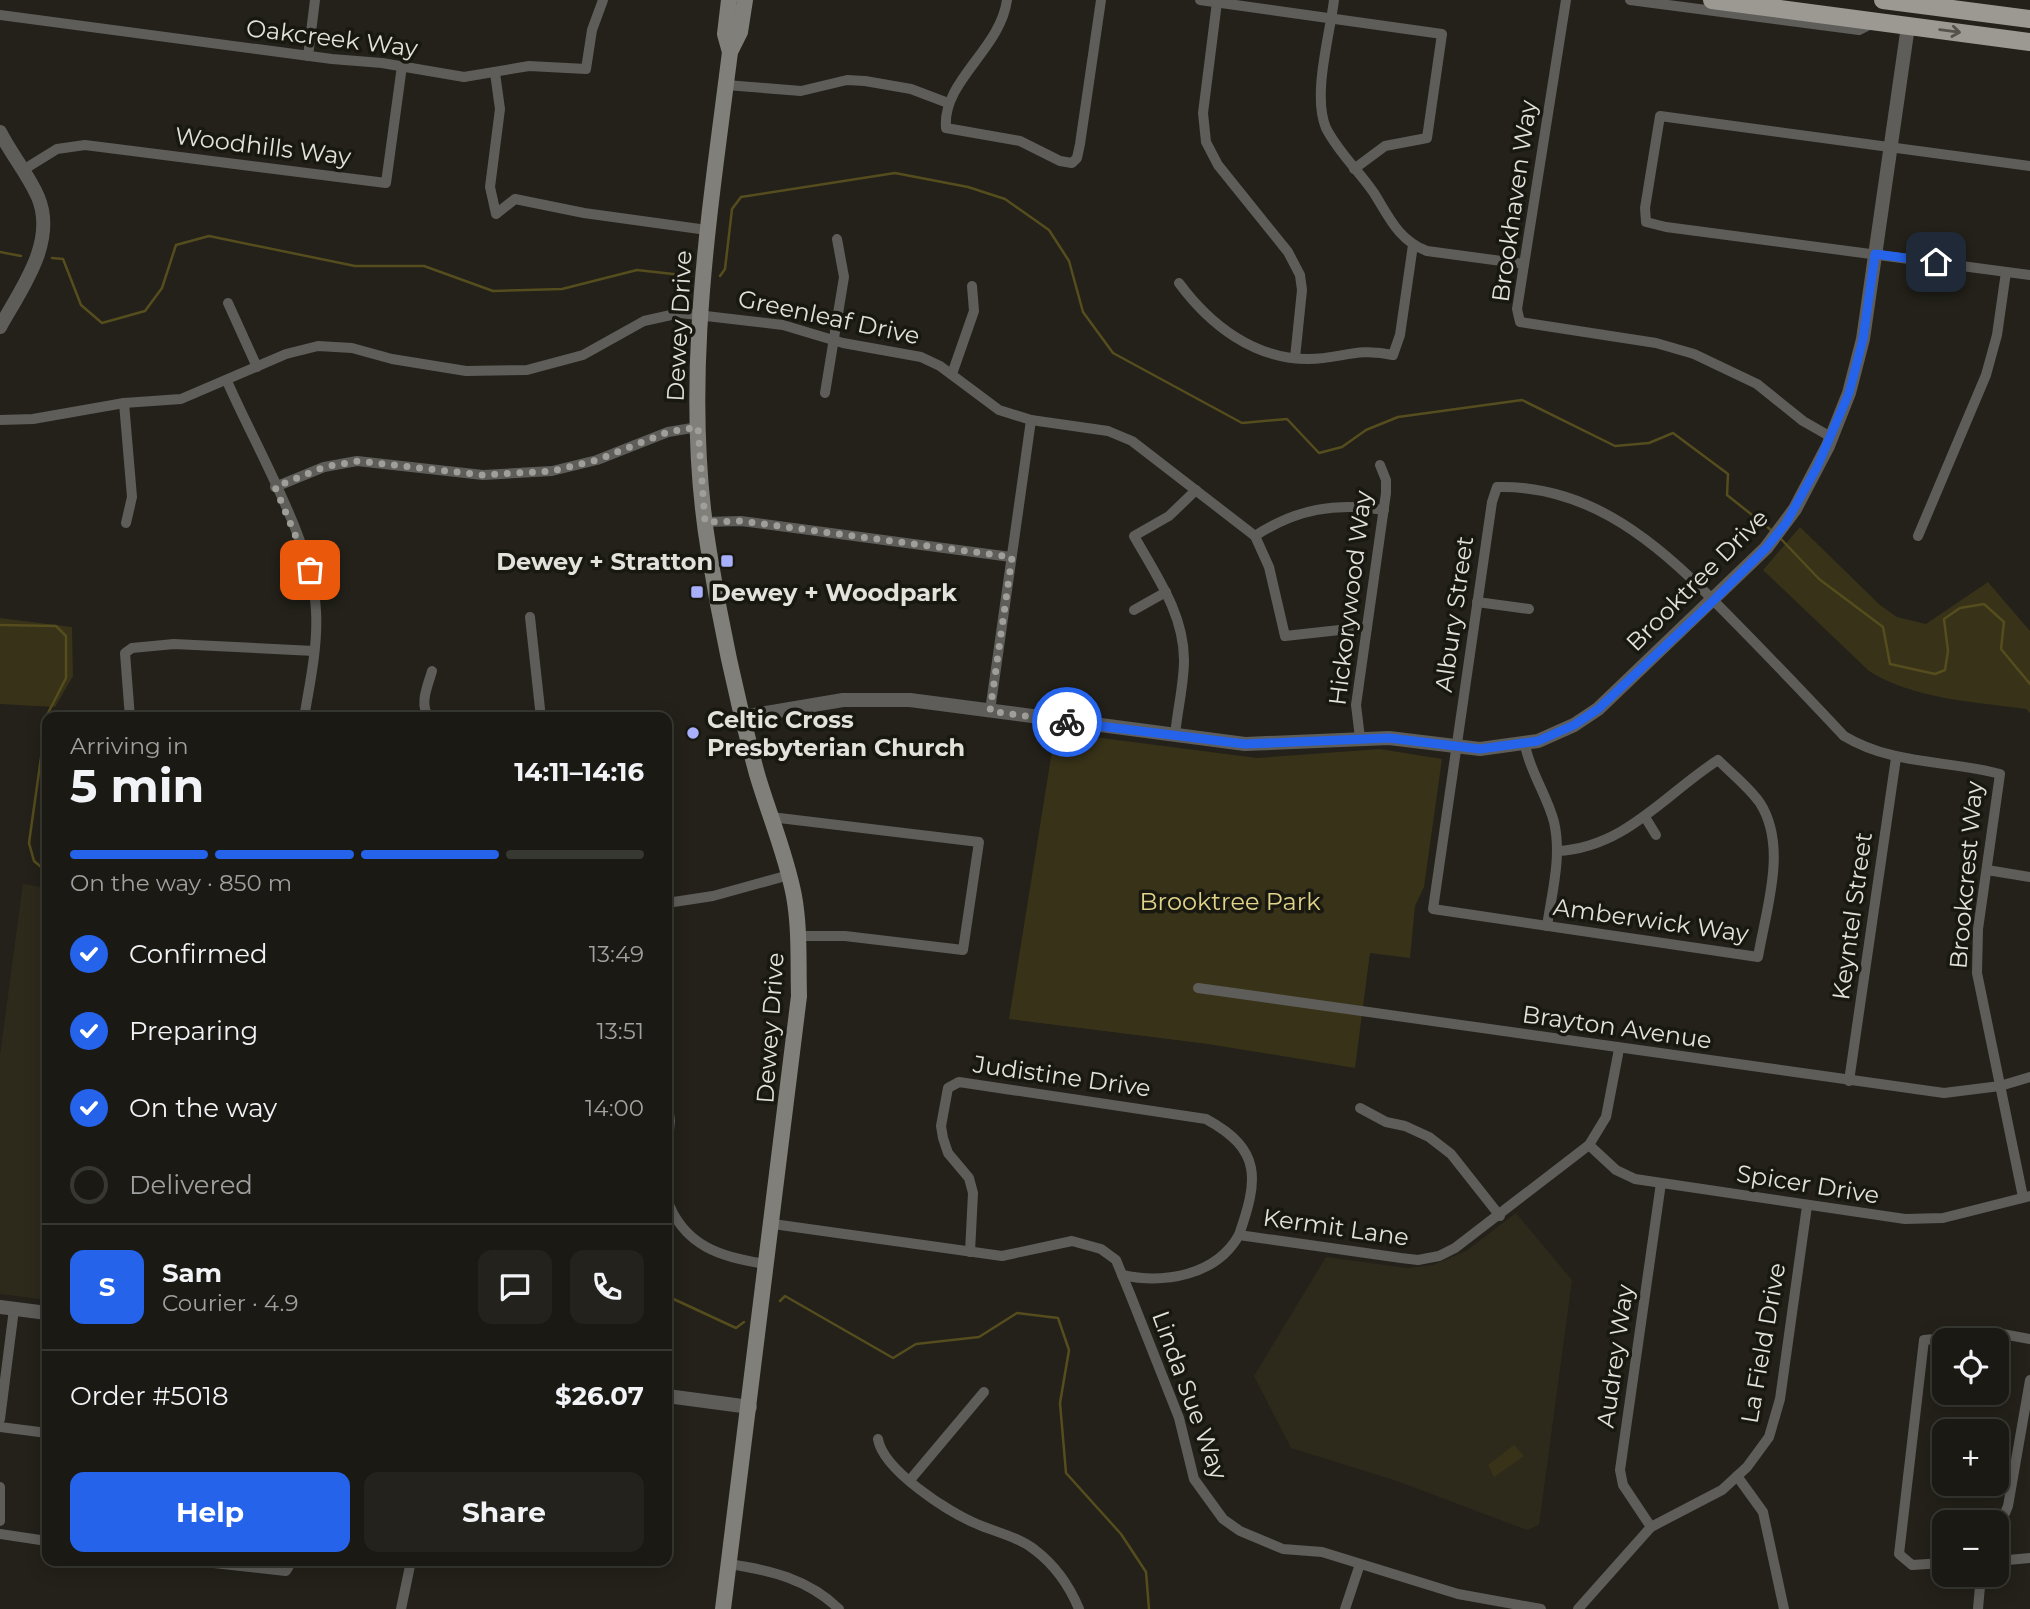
<!DOCTYPE html>
<html lang="en">
<head>
<meta charset="utf-8">
<style>
  :root { --surface:#1a1913; --page:#23221c; --text:#f1f3f6; --muted:#9fa0a0; --line:#383833; --accent:#2563eb }
  body { margin:0; font-family:Montserrat,sans-serif; background:var(--page); color:var(--text); height:100vh; display:flex; flex-direction:column; font-size:26px; white-space:nowrap }
  * { box-sizing:border-box; margin:0 }
  p { font-size:23px; color:var(--muted) }
  .icon { flex:none; width:38px; height:38px; fill:none; stroke:currentColor; stroke-width:2; stroke-linecap:round; stroke-linejoin:round }
  .map { position:relative; flex:1; overflow:hidden }
  .sheet { position:absolute; left:42px; top:712px; width:630px; height:854px; display:flex; flex-direction:column; background:var(--surface); border-radius:14px; box-shadow:0 4px 18px #0003,0 0 0 2px var(--line) }
  .sheet>* { flex:none }
  .buttons { position:absolute; left:1932px; top:1328px; display:grid; gap:14px }
  .buttons a { display:grid; place-items:center; width:77px; height:77px; border-radius:14px; background:var(--surface); box-shadow:0 4px 18px #0003,0 0 0 2px var(--line); font-size:35px }
  .pin { position:absolute; display:grid; place-items:center; width:60px; height:60px; color:#fff; margin:-30px; border-radius:14px; box-shadow:0 4px 10px #0006 }
  .courier { position:absolute; display:grid; place-items:center; width:70px; height:70px; margin:-35px; border:5px solid #2563eb; border-radius:50%; background:#fff; color:#222; box-shadow:0 2px 9px #0007 }
  .head em { font-style:normal; font-weight:700 }
  .head div { display:flex; flex-direction:column-reverse }
  .head { display:flex; align-items:center; justify-content:space-between; height:119px; padding:0 28px }
  h1 { font-size:46px; font-weight:700; line-height:52px }
  .bar { display:grid; grid-template-columns:repeat(4,1fr); gap:10px 7px; align-content:center; height:84px; padding:0 28px }
  .bar i { height:9px; border-radius:5px; background:var(--line) }
  .bar .selected { background:var(--accent) }
  .bar p { grid-column:span 4 }
  .line { display:flex; align-items:center; gap:18px; padding:0 28px; border-top:2px solid var(--line) }
  .line div { flex:1 }
  .round { display:grid; place-items:center; flex:none; width:74px; height:74px; border-radius:14px; background:var(--page) }
  ol { padding:0 28px; list-style:none }
  li { display:flex; align-items:center; gap:21px; height:77px }
  li p { margin-inline-start:auto }
  li .icon { padding:7px; border-radius:50%; background:var(--accent); color:#fff; stroke-width:4 }
  li:last-child { color:var(--muted) }
  li i { width:38px; height:38px; border:4px solid var(--line); border-radius:50% }
  .primary-button { display:flex; gap:14px; margin-top:auto; padding:14px 28px }
  .primary-button a { flex:1; height:80px; border-radius:14px; background:var(--accent); color:#fff; font-size:28px; font-weight:700; line-height:80px; text-align:center }
  .primary-button a+a { background:var(--page); color:var(--text) }
  .map>svg:first-child { display:block }
</style>
</head>
<body>
<div class="map">
<svg width="2030" height="1609" viewBox="0 0 2030 1609">
  <rect width="100%" height="100%" fill="#232119"/>
  <g fill="#2d2a1c">
    <path d="M23,884L47,888V1300L0,1294V1055Z"/>
    <path d="M1516,1213L1572,1280L1539,1525L1527,1530L1397,1481L1291,1448L1254,1376L1326,1257L1407,1268L1433,1265L1466,1251Z"/>
  </g>
  <g fill="#373218">
    <path d="M1800,527L1880,605L1897,617L1926,624L1988,582L2030,631V713L2026,709C1975,702 1913,699 1869,671L1763,570Z"/>
    <path d="M0,618L72,627L73,676L55,707L0,704Z"/>
    <path d="M1055,732L1257,758L1380,749L1442,759L1424,887L1415,906L1410,958L1370,953L1355,1068L1208,1044L1009,1019Z"/>
    <path d="M1514,1445L1524,1456L1494,1477L1488,1465Z"/>
  </g>
  <g fill="none" stroke-linecap="round" stroke-linejoin="round">
    <g stroke="#554d1e" stroke-width="2.5">
      <path d="M0,252L21,256"/>
      <path d="M52,258L63,259L81,305L102,323L145,311L162,288L176,245L209,236L355,266H424L493,291L562,289L637,270L682,275"/>
      <path d="M720,276L725,269L732,209L741,197L895,173L968,187L1005,199L1049,230L1069,261L1083,312L1113,353L1242,423L1287,419L1319,453L1342,447L1366,430L1398,417L1522,400L1615,446L1649,443L1673,433L1728,474L1727,495L1771,530"/>
      <path d="M1781,539L1819,579L1883,627L1890,664L1935,674L1945,670L1948,651L1944,619L1960,608L1984,604L2004,622L2001,649L2030,684"/>
      <path d="M0,625L56,626L66,636V678L47,715L29,843L34,861L47,872"/>
      <path d="M667,1296L736,1328L744,1322"/>
      <path d="M780,1301L785,1296L893,1358L916,1344L979,1337L1017,1313L1058,1318L1069,1350L1060,1403L1066,1473L1121,1534L1146,1572L1149,1609"/>
    </g>
    <g stroke="#5e5d59" stroke-width="10">
      <path d="M1007,0C1000,50 942,81 946,128L1020,141L1060,161L1072,163L1077,158L1080,144L1101,0"/>
      <path d="M1200,0L1442,34L1427,138L1385,146L1354,169"/>
      <path d="M1334,0C1330,35 1312,95 1326,128C1338,152 1359,171 1374,193C1389,217 1399,241 1427,251L1524,264"/>
      <path d="M1566,0L1517,309L1520,322L1656,343L1694,354L1757,384L1803,421L1831,437"/>
      <path d="M1630,0L1859,30L1873,23"/>
      <path d="M1217,2L1203,113L1206,142L1218,165L1288,252L1300,275L1302,290L1295,358"/>
      <path d="M0,15L332,59L382,63L464,77L529,66L586,69L592,30L603,0"/>
      <path d="M308,56L315,0"/>
      <path d="M495,73L500,109L490,187L496,214L515,199L584,213L707,230"/>
      <path d="M726,85L801,91L847,80L865,81L911,89L948,103"/>
      <path d="M2030,166L1660,116L1645,208L1646,222L1666,227L2030,275"/>
      <path d="M23,170L57,149L85,145L386,183L402,66"/>
      <path d="M1179,283C1210,325 1254,359 1308,359C1342,359 1355,347 1393,355L1400,335L1413,245"/>
      <path d="M228,303L257,367"/>
      <path d="M952,374L974,311L972,286"/>
      <path d="M227,381C255,446 313,542 316,611C318,646 310,682 304,718"/>
      <path d="M825,393L844,277L837,239"/>
      <path d="M124,403L132,497L126,523"/>
      <path d="M0,420L33,419L124,403L181,399L286,354L318,346L352,348L392,359L466,371L527,370L583,355L644,321L680,313L783,325L843,343L921,357L940,366L999,410L1031,420L1108,431L1132,441L1255,536L1269,567L1285,636L1367,627"/>
      <path d="M275,487L324,467L357,461L483,475L552,471L597,460L668,432L698,427"/>
      <path d="M705,522L741,521L1011,557"/>
      <path d="M1255,536C1296,509 1336,502 1384,510"/>
      <path d="M1918,536L1986,375L1997,335L2006,272"/>
      <path d="M1477,602L1529,609"/>
      <path d="M1134,610L1166,592"/>
      <path d="M530,617L541,718"/>
      <path d="M990,711L1031,420"/>
      <path d="M130,718L125,653L132,648L174,644L314,651"/>
      <path d="M430,718C418,706 428,685 432,671"/>
      <path d="M1175,736C1177,711 1184,685 1184,660C1184,614 1156,575 1134,536L1169,516L1196,490"/>
      <path d="M1360,738L1356,705L1386,493V480L1380,465"/>
      <path d="M1525,745C1530,772 1547,795 1554,822C1562,856 1552,892 1547,926"/>
      <path d="M771,817L979,842L963,950L845,936H799"/>
      <path d="M1645,817L1656,835"/>
      <path d="M1557,851C1625,848 1665,794 1718,760C1732,774 1749,787 1760,803C1788,847 1766,909 1758,957L1433,909L1492,502L1497,487C1582,485 1647,534 1704,591C1751,638 1798,687 1844,736C1892,765 1947,760 2000,774L1978,929L1977,973L2023,1197"/>
      <path d="M1987,870L2030,877"/>
      <path d="M667,903L713,896L789,875"/>
      <path d="M1198,988L1944,1093L2000,1086L2030,1077"/>
      <path d="M1849,1081L1896,758"/>
      <path d="M667,1097L670,1121L667,1149"/>
      <path d="M1360,1108L1386,1122L1405,1126L1429,1137L1451,1154L1500,1216"/>
      <path d="M1589,1145L1616,1170L1635,1179L1905,1219L1943,1218L2030,1196"/>
      <path d="M667,1199C683,1246 722,1258 767,1264"/>
      <path d="M773,1224L1002,1256L1072,1241L1101,1249L1116,1260L1130,1294L1179,1418L1194,1479L1223,1519L1240,1531L1283,1549L1322,1552L1458,1594L1541,1609"/>
      <path d="M970,1252L973,1193L969,1178L948,1153L943,1138L941,1126L948,1088L959,1082L1206,1119C1263,1150 1258,1180 1239,1235"/>
      <path d="M1122,1275C1164,1284 1216,1276 1239,1235L1401,1258L1418,1260L1439,1256L1455,1248L1589,1145L1606,1117L1619,1049"/>
      <path d="M0,1419L14,1309"/>
      <path d="M0,1427L47,1433"/>
      <path d="M878,1439C883,1470 948,1512 977,1524C995,1532 1019,1537 1035,1550C1056,1566 1069,1585 1079,1609"/>
      <path d="M1737,1476L1763,1512L1784,1609"/>
      <path d="M910,1480L984,1392"/>
      <path d="M0,1487V1521"/>
      <path d="M1651,1527L1623,1485L1620,1470L1661,1183"/>
      <path d="M1997,1532L2008,1506L2030,1380"/>
      <path d="M0,1534L47,1541"/>
      <path d="M196,1561L286,1571L292,1561"/>
      <path d="M1997,1561L2030,1558"/>
      <path d="M1944,1563L1912,1565L1899,1554L1924,1340L1997,1333L2030,1339"/>
      <path d="M729,1564C770,1570 808,1579 839,1609"/>
      <path d="M401,1609L411,1561"/>
      <path d="M1345,1609L1360,1564"/>
      <path d="M1578,1609L1651,1527L1722,1490L1747,1467L1769,1437L1780,1399L1807,1206"/>
      <path d="M1978,1609L1981,1575"/>
    </g>
    <g stroke="#5e5d59" stroke-width="14">
      <path d="M0,132C11,154 28,174 38,197C57,242 21,289 0,327"/>
      <path d="M742,717L843,700H910L1245,744L1389,738L1480,749L1538,741L1574,725L1598,709L1766,548L1795,509L1828,446L1849,393L1863,339L1908,26"/>
      <path d="M0,1307L47,1313"/>
      <path d="M667,1396L750,1407"/>
    </g>
    <g stroke="#807f79" stroke-width="16">
      <path d="M729,0L725,34L730,52"/>
      <path d="M723,1609L799,996C798,962 800,929 794,896C786,854 769,815 757,774C737,701 721,627 709,552C681,385 709,219 730,52L740,32L745,0"/>
    </g>
    <g stroke="#9b9991" stroke-width="18">
      <path d="M1712,0L2030,42"/>
      <path d="M1883,0L2030,19"/>
    </g>
  </g>
  <defs><path id="oneway-shaft" d="M-6 0H5M1.5-3L5.5 0L1.5 3" fill="none" stroke-width="1.6" stroke-linecap="round" stroke-linejoin="round" transform="scale(1.75)"/></defs>
  <use stroke="#54524a" href="#oneway-shaft" transform="translate(1950 31) rotate(8)"/>
  <g fill="none" stroke-linecap="round" stroke-linejoin="round">
    <path stroke="#9f9e98" stroke-width="7" stroke-dasharray="0 12.6" d="M310,570L275,487L324,467L358,461L483,475L552,471L597,460L668,432L698,427L705,522L741,521L1012,557L990,711L1067,722"/>
    <path stroke="#2563eb" stroke-width="9" d="M1067,722L1245,744L1389,738L1480,749L1538,741L1574,725L1598,709L1714,600L1766,548L1786,523L1817,467L1849,393L1863,339L1875,254L1936,262"/>
  </g>
  <g fill="#a8b0fc" stroke="#191810" stroke-width="2.5">
    <rect x="720" y="554" width="14" height="14" rx="3.5"/>
    <rect x="690" y="585" width="14" height="14" rx="3.5"/>
    <circle cx="693" cy="733" r="7"/>
  </g>
  <g text-anchor="middle" dominant-baseline="central" stroke-width="7" stroke-linejoin="round" paint-order="stroke">
    <g font-size="24" fill="#e2e1dc" stroke="#191810">
      <text transform="translate(332 38) rotate(7)">Oakcreek Way</text>
      <text transform="translate(263 146) rotate(7)">Woodhills Way</text>
      <text transform="translate(1514 201) rotate(-82)">Brookhaven Way</text>
      <text transform="translate(829 317) rotate(12)">Greenleaf Drive</text>
      <text transform="translate(679 326) rotate(-87)">Dewey Drive</text>
      <text transform="translate(1697 580) rotate(-45)">Brooktree Drive</text>
      <text transform="translate(1350 598) rotate(-83)">Hickorywood Way</text>
      <text transform="translate(1454 614) rotate(-82)">Albury Street</text>
      <text transform="translate(1966 875) rotate(-85)">Brookcrest Way</text>
      <text transform="translate(1852 916) rotate(-82)">Keyntel Street</text>
      <text transform="translate(1651 920) rotate(8)">Amberwick Way</text>
      <text transform="translate(1617 1027) rotate(8)">Brayton Avenue</text>
      <text transform="translate(770 1028) rotate(-86)">Dewey Drive</text>
      <text transform="translate(1062 1076) rotate(8)">Judistine Drive</text>
      <text transform="translate(1808 1184) rotate(9)">Spicer Drive</text>
      <text transform="translate(1336 1227) rotate(8)">Kermit Lane</text>
      <text transform="translate(1763 1343) rotate(-80)">La Field Drive</text>
      <text transform="translate(1615 1356) rotate(-82)">Audrey Way</text>
      <text transform="translate(1190 1395) rotate(70)">Linda Sue Way</text>
    </g>
    <g font-size="24" font-weight="bold" fill="#e2e1dc" stroke="#191810" text-anchor="start">
      <text x="713" y="561" text-anchor="end">Dewey + Stratton</text>
      <text x="711" y="592">Dewey + Woodpark</text>
      <text x="707" y="719">Celtic Cross<tspan x="707" dy="28">Presbyterian Church</tspan></text>
    </g>
    <g font-size="24" fill="#e1d388" stroke="#191810">
      <text x="1230" y="901">Brooktree Park</text>
    </g>
  </g>
</svg>
<div class="buttons">
<a><svg class="icon" aria-label="locate" viewBox="0 0 24 24"><circle cx="12" cy="12" r="6"/><path d="M12 2v4M12 18v4M2 12h4M18 12h4"/></svg></a>
<a>+</a>
<a>−</a>
</div>
<div class="pin" style="left:310px;top:570px;background:#ea580c"><svg class="icon" aria-label="bag" viewBox="0 0 24 24"><path d="M5 8h14l-1 12H6zM9 8a3 3 0 0 1 6 0"/></svg></div>
<div class="pin" style="left:1936px;top:262px;background:#1f2937"><svg class="icon" aria-label="home" viewBox="0 0 24 24"><path d="M3 11l9-7 9 7M6 9v11h12V9"/></svg></div>
<div class="courier" style="left:1067px;top:722px"><svg class="icon" aria-label="bike" viewBox="0 0 24 24"><circle cx="6" cy="16" r="4"/><circle cx="18" cy="16" r="4"/><path d="M6 16l4-8h5l3 8M10 8l3 8H6M13 5h3"/></svg></div>
<section class="sheet">
<div class="head"><div><h1>5 min</h1><p>Arriving in</p></div><em>14:11–14:16</em></div>
<div class="bar"><i class="selected"></i><i class="selected"></i><i class="selected"></i><i></i><p>On the way · 850 m</p></div>
<ol>
<li><svg class="icon" aria-label="check" viewBox="0 0 24 24"><path d="M5 12l5 5 9-10"/></svg>Confirmed<p>13:49</p></li>
<li><svg class="icon" aria-label="check" viewBox="0 0 24 24"><path d="M5 12l5 5 9-10"/></svg>Preparing<p>13:51</p></li>
<li><svg class="icon" aria-label="check" viewBox="0 0 24 24"><path d="M5 12l5 5 9-10"/></svg>On the way<p>14:00</p></li>
<li><i></i>Delivered</li>
</ol>
<div class="line" style="height:126px"><b class="round" style="background:var(--accent);color:#fff">S</b><div><b>Sam</b><p>Courier · 4.9</p></div><a class="round"><svg class="icon" aria-label="chat" viewBox="0 0 24 24"><path d="M4 5h16v11H9l-5 4z"/></svg></a><a class="round"><svg class="icon" aria-label="phone" viewBox="0 0 24 24"><path d="M5 4h4l2 5-3 2q2 4 5 5l2-3 5 2v4C11 20 4 13 5 4z"/></svg></a></div>
<div class="line" style="height:91px"><div>Order #5018</div><b>$26.07</b></div>
<div class="primary-button"><a>Help</a><a>Share</a></div>
</section>
</div>
</body>
</html>
